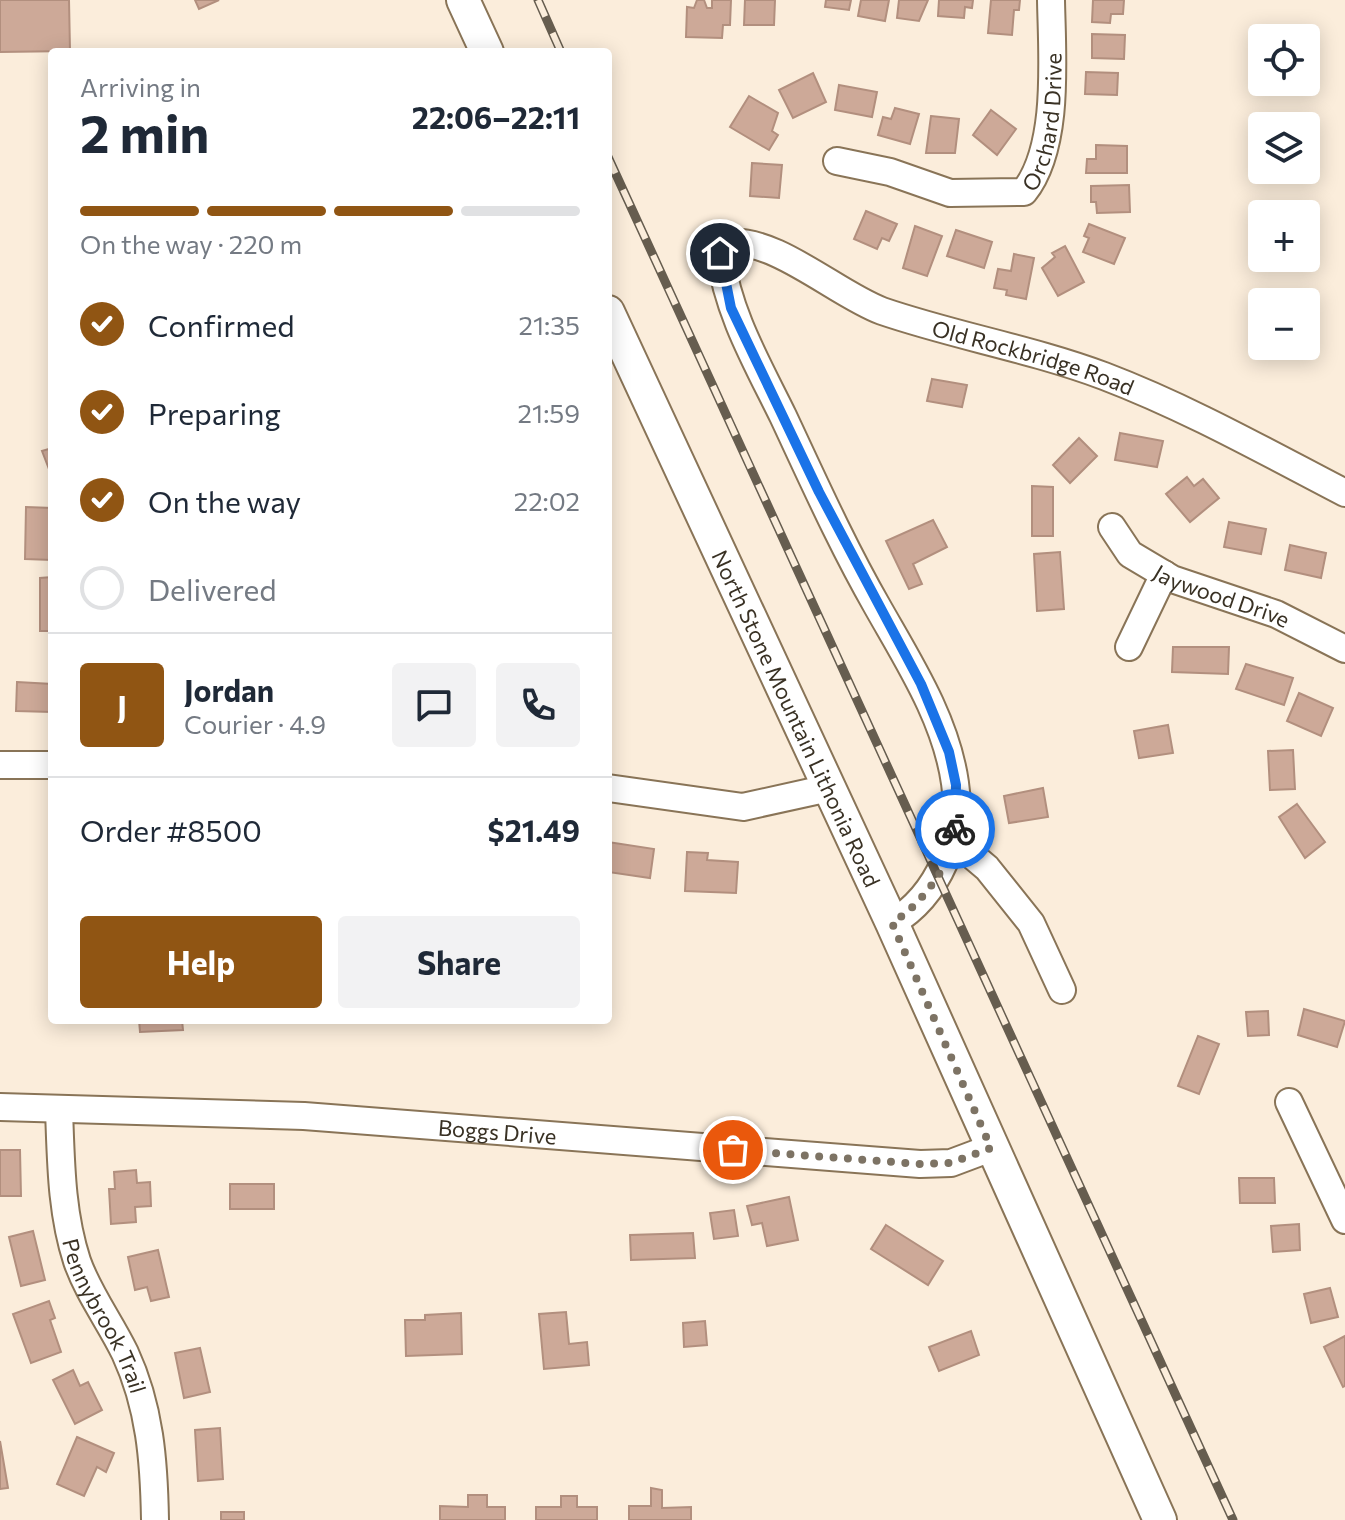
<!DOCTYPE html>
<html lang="en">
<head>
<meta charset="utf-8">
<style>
  :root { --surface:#fff; --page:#f2f2f3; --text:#1f2937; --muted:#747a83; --line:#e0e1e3; --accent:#905513 }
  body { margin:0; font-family:Commissioner,sans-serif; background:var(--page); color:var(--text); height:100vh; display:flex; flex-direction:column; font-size:30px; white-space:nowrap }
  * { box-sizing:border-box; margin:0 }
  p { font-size:26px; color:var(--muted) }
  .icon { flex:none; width:44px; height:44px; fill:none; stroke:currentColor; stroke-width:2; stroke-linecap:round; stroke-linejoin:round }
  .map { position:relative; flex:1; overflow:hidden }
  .drawer { position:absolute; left:48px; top:48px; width:564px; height:976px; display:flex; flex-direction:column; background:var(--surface); border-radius:8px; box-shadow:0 4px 20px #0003 }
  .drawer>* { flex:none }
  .controls { position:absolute; left:1248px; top:24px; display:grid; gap:16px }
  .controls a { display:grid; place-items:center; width:72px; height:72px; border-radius:8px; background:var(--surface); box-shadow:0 4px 20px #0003; font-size:40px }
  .pin { position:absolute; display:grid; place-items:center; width:68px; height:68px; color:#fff; margin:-34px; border:4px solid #fff; border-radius:50%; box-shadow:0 2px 8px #0007 }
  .courier { position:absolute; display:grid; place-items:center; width:80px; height:80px; margin:-40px; border:6px solid #1a73e8; border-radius:50%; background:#fff; color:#222; box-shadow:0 2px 10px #0007 }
  .overview em { font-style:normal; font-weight:700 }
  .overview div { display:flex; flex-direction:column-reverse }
  .overview { display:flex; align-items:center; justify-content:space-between; height:136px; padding:0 32px }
  h1 { font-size:52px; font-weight:700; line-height:60px }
  .bar { display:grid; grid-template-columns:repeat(4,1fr); gap:12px 8px; align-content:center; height:96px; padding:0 32px }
  .bar i { height:10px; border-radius:6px; background:var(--line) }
  .bar .on { background:var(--accent) }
  .bar p { grid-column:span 4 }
  .line { display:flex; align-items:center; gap:20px; padding:0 32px; border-top:2px solid var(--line) }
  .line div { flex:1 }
  .round { display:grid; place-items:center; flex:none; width:84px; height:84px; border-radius:8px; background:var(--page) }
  ol { padding:0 32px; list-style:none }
  li { display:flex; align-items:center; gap:24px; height:88px }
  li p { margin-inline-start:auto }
  li .icon { padding:8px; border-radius:50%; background:var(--accent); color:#fff; stroke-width:4 }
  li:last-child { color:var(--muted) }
  li i { width:44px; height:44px; border:4px solid var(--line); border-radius:50% }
  .cta { display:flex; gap:16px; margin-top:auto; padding:16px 32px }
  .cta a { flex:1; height:92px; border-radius:8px; background:var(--accent); color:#fff; font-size:32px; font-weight:700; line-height:92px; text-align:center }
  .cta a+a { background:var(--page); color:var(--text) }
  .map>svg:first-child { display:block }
</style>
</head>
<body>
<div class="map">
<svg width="1345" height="1520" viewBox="0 0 1345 1520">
  <rect width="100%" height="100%" fill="#fbeddb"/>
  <g fill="#cda998" stroke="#b28f7e" stroke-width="2">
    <path d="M0,0H69L70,51L0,52Z"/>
    <path d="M195,0H219L199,9Z"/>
    <path d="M697,0H704L707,8H712V0H731L730,25H723L722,38L686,37L687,7L694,8Z"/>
    <path d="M745,0H775L774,25H744Z"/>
    <path d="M826,0H851L849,10L825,7Z"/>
    <path d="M861,0H889L885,21L858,16Z"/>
    <path d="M899,0H928L919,21L897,18Z"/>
    <path d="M939,0H973L972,8L965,7L964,18L938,16Z"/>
    <path d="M991,0H1020L1019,10H1014L1012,35L988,33Z"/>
    <path d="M1093,0H1124L1123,14H1111L1110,23L1092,22Z"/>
    <path d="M1092,34L1125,35L1124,59L1092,58Z"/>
    <path d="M1086,72L1118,73L1117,95L1085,94Z"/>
    <path d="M813,73L826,102L793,118L779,90Z"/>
    <path d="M839,85L877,92L872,117L835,110Z"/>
    <path d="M749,96L778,113L772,131L778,135L769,150L730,127Z"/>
    <path d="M895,108L919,114L910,144L878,135L883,117L891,119Z"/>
    <path d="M991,110L1016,129L997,155L973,135Z"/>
    <path d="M931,116L959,119L955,153H926Z"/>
    <path d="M1096,145L1127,146V173H1086L1087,159H1096Z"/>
    <path d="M752,163L782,165L779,198L750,196Z"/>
    <path d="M1129,185L1130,212L1097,213L1096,202H1091V186Z"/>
    <path d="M866,211L897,224L889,241L882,238L877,249L854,239Z"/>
    <path d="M1089,224L1125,238L1114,264L1083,252L1089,238L1084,236Z"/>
    <path d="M915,226L942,236L927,276L903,268Z"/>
    <path d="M956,230L992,242L984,268L947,256Z"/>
    <path d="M1065,246L1084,282L1058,296L1042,268L1055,257L1052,253Z"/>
    <path d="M1014,254L1034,258L1026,299L1006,295L1007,290L994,288L998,269L1011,271Z"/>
    <path d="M932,379L967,385L962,407L927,401Z"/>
    <path d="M1120,433L1163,441L1157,467L1115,460Z"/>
    <path d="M1079,438L1097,456L1070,483L1053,465Z"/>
    <path d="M52,448V477L42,451Z"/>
    <path d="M1187,477L1194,486L1203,479L1219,498L1190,522L1166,494Z"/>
    <path d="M1032,486L1053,487V536H1032Z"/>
    <path d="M26,507L52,508V560L25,559Z"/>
    <path d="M933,520L947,547L913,564L922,584L909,589L886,541Z"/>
    <path d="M1229,522L1266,529L1261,554L1224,547Z"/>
    <path d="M1290,545L1326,553L1321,578L1285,570Z"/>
    <path d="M1060,552L1064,609L1037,611L1034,554Z"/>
    <path d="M52,577V631H40V578Z"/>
    <path d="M1173,647H1229L1228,674L1172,672Z"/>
    <path d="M1246,664L1293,678L1284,705L1236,689Z"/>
    <path d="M17,682L52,684V712L16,711Z"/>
    <path d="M1299,693L1333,708L1321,736L1287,721Z"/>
    <path d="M1168,725L1173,753L1139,758L1134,731Z"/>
    <path d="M1293,750L1295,789L1270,790L1268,751Z"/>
    <path d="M1043,788L1048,817L1009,823L1004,796Z"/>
    <path d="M1297,804L1325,842L1305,858L1279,817Z"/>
    <path d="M608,842L654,849L650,878L608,872Z"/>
    <path d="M687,852L708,853L707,860L738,862L736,893L685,891Z"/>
    <path d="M1304,1009L1345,1021L1337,1047L1298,1035Z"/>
    <path d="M1268,1011L1269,1035L1248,1036L1246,1012Z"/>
    <path d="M139,1020H182L183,1030L140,1032Z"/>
    <path d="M1198,1036L1219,1044L1199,1094L1178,1086Z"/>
    <path d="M0,1150H20L21,1196H0Z"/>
    <path d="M136,1170L137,1183L150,1182L151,1206L135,1207L136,1222L111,1224L109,1189H115L114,1172Z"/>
    <path d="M1239,1178H1274L1275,1203H1240Z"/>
    <rect x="230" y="1184" width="44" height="25"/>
    <path d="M789,1197L798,1240L767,1246L762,1223L752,1225L747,1206Z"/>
    <path d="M734,1210L738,1236L714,1239L710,1213Z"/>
    <path d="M1299,1224L1300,1250L1273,1252L1271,1226Z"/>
    <path d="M886,1225L943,1261L928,1285L871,1249Z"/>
    <path d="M33,1231L45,1280L21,1286L9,1237Z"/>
    <path d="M693,1233L695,1258L631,1260L630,1235Z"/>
    <path d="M158,1250L169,1297L151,1301L147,1287L135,1290L128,1257Z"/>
    <path d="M1330,1288L1338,1317L1311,1323L1304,1294Z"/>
    <path d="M49,1301L55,1318L50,1320L61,1352L31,1363L13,1314Z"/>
    <path d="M566,1312L569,1344L587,1342L589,1365L544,1369L539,1314Z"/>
    <path d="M461,1313L462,1354L406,1356L405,1320H425V1315Z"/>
    <path d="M705,1321L707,1345L684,1347L683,1323Z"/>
    <path d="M971,1331L979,1355L939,1371L929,1347Z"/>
    <path d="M1345,1336V1386L1343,1387L1324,1347Z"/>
    <path d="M200,1348L210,1392L184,1398L175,1353Z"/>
    <path d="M73,1370L80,1386L88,1382L102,1410L75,1424L53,1380Z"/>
    <path d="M220,1428L223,1479L198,1481L195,1430Z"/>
    <path d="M77,1437L114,1453L106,1472L97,1467L84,1496L57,1484Z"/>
    <path d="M0,1441L8,1488L0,1489Z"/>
    <path d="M651,1488L662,1490V1508L691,1507V1520H629V1506H651Z"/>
    <path d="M468,1495H487V1507H505V1520H440V1506L468,1507Z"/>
    <path d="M561,1496H577V1507H597V1520H536V1507H561Z"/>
    <rect x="221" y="1512" width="23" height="8"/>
  </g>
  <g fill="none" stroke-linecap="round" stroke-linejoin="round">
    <defs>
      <g id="minor">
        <path id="s1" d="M837,161L890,172L950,193L1024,192C1060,147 1052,57 1051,0"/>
        <path id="s2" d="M1112,527L1130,554L1172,579L1276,614L1345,649"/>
        <path d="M1129,647L1164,574"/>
        <path d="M0,765H52"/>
        <path d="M608,788L743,807L829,788"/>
        <path d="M955,841L987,868L1031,923L1062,990"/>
        <path id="s3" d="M892,923C939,895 963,836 955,783C946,719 908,661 877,606C842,545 813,480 783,416C757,363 727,312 720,253L728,243C775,237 838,295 882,311C955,336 1032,349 1104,376C1188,408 1266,452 1345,493"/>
        <path d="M1289,1102L1345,1220"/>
        <path id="s4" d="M0,1107L304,1116L920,1164L951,1163L991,1148"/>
        <path id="s5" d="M59,1110C61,1161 61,1212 77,1261C88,1293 110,1322 125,1353C150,1407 154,1461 155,1520"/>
      </g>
      <g id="major">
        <path d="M463,0L487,52"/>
        <path id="s6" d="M608,312L892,923L1160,1520"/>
      </g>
    </defs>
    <use href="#minor" stroke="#897457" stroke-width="30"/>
    <use href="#major" stroke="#897457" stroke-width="36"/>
    <use href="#minor" stroke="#fff" stroke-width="26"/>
    <use href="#major" stroke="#fff" stroke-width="32"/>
    <defs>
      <g id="rail">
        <path d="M538,0L561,52"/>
        <path d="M608,157L1233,1520"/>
      </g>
    </defs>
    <use href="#rail" stroke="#665d4f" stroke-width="9"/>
    <use href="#rail" stroke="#fbeddb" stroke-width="6" stroke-dasharray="18" stroke-linecap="butt"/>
  </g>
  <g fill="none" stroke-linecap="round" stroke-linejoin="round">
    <path stroke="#7d7364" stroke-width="8" stroke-dasharray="0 14.4" d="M733,1150L920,1164L951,1163L991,1148L892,923C920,906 954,863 955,829"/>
    <path stroke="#1a73e8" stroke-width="10" d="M720,253L731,308L819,492L921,684L949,752L956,785L955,829"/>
  </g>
  <g text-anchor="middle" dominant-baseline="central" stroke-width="6" stroke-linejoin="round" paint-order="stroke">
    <g font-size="22" fill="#393124" stroke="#fbeddb">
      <text stroke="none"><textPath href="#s1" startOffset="266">Orchard Drive</textPath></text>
      <text stroke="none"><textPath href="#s3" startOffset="1086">Old Rockbridge Road</textPath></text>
      <text stroke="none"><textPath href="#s2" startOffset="134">Jaywood Drive</textPath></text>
      <text stroke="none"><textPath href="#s6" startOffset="448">North Stone Mountain Lithonia Road</textPath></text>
      <text stroke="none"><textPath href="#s4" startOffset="498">Boggs Drive</textPath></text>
      <text stroke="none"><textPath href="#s5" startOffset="214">Pennybrook Trail</textPath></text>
    </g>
  </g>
</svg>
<div class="controls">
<a><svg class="icon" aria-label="locate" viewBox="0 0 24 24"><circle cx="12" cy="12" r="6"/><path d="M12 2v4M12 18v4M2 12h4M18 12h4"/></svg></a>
<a><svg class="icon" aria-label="layers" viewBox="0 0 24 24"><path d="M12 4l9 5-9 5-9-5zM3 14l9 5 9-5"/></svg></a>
<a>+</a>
<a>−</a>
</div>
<div class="pin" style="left:733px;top:1150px;background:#ea580c"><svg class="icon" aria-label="bag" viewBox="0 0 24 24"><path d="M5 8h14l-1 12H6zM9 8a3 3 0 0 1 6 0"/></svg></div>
<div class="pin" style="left:720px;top:253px;background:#1f2937"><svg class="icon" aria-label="home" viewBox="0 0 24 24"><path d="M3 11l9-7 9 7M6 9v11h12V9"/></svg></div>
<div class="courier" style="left:955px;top:829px"><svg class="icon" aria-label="bike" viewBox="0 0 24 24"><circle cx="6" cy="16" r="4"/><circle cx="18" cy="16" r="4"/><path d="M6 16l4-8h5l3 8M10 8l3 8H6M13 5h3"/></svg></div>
<section class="drawer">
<div class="overview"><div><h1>2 min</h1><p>Arriving in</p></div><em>22:06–22:11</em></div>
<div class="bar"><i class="on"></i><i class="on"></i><i class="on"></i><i></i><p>On the way · 220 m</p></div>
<ol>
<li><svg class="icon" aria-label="check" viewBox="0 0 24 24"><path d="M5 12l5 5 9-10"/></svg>Confirmed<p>21:35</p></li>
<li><svg class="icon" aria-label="check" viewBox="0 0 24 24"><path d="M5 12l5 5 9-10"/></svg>Preparing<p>21:59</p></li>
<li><svg class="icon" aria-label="check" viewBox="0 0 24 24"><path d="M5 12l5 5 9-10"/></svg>On the way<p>22:02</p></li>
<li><i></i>Delivered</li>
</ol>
<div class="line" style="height:144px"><b class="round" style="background:var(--accent);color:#fff">J</b><div><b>Jordan</b><p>Courier · 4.9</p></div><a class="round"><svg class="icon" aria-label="chat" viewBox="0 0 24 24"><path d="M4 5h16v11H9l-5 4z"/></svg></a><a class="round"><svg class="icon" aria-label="phone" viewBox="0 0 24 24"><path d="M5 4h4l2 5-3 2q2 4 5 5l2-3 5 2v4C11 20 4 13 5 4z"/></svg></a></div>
<div class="line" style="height:104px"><div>Order #8500</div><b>$21.49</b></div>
<div class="cta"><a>Help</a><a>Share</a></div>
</section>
</div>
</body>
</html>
